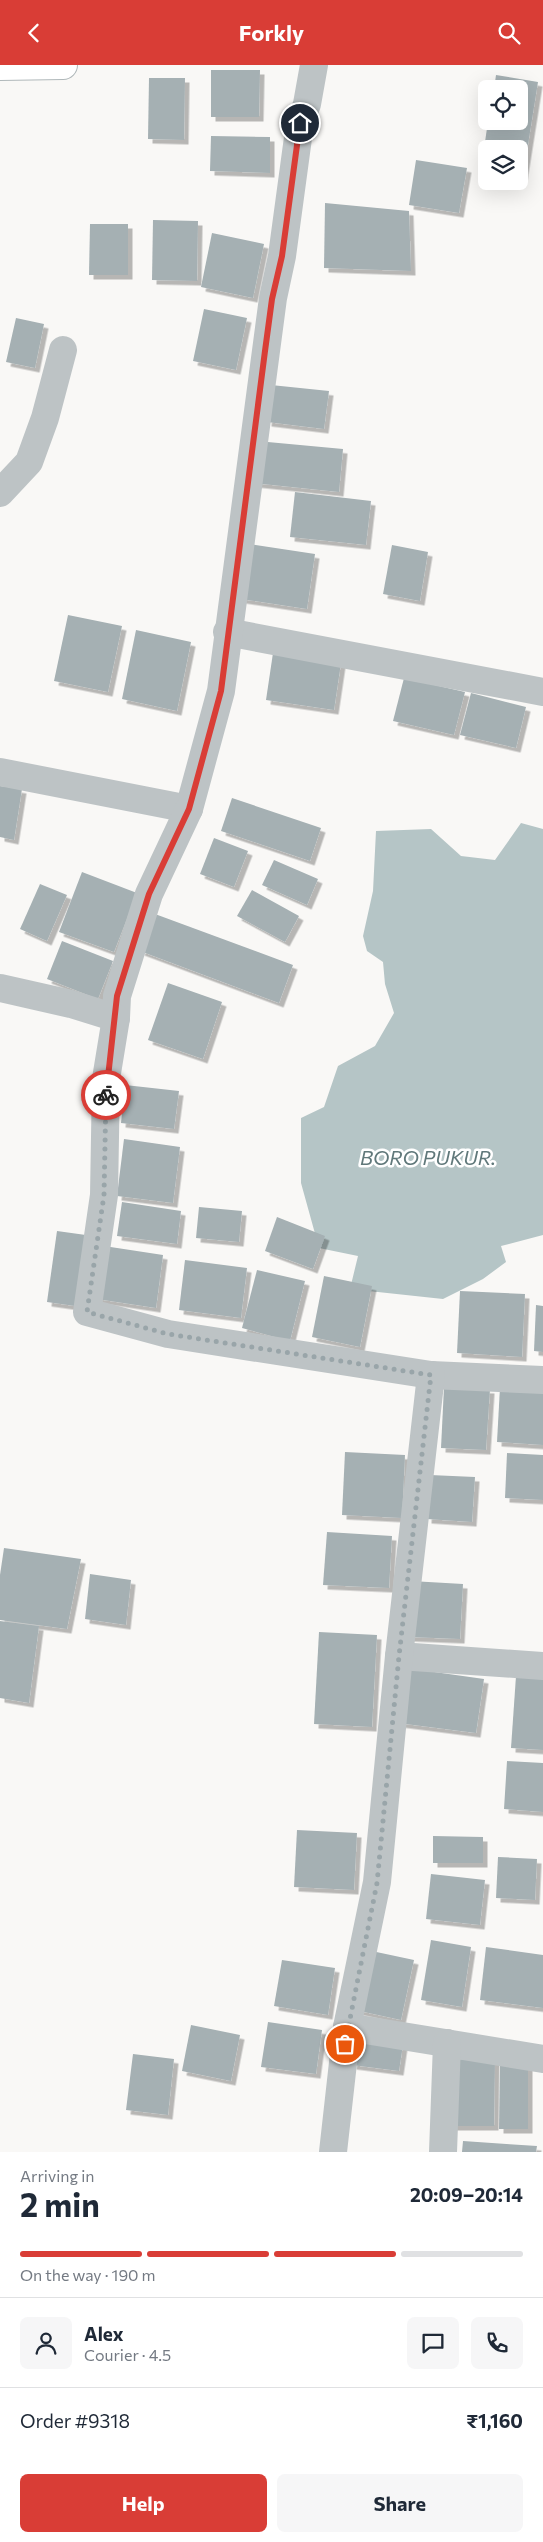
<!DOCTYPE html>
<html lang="en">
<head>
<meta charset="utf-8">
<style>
  :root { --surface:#fff; --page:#f6f6f7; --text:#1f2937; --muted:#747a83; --line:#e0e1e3; --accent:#d93d36 }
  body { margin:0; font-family:Commissioner,sans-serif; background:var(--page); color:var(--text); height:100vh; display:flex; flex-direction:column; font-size:19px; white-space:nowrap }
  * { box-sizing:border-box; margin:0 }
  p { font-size:16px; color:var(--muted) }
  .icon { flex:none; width:28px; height:28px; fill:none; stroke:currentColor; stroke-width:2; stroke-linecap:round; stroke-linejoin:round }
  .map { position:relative; height:2087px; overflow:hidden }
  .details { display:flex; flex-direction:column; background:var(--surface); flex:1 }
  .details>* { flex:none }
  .tools { position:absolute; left:478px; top:15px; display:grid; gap:10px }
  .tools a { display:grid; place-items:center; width:50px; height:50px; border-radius:8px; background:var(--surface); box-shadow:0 5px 20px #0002; font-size:25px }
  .pin { position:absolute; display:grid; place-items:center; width:42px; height:42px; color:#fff; margin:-21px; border:2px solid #fff; border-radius:50%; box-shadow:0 1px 5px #0007 }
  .courier { position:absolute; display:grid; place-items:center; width:50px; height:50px; margin:-25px; border:4px solid #d93d36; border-radius:50%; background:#fff; color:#222; box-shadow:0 1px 6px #0007 }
  .summary em { font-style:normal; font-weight:700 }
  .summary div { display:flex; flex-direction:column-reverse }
  .summary { display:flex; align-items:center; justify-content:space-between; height:85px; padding:0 20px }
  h1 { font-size:32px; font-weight:700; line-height:38px }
  .bar { display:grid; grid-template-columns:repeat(4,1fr); gap:8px 5px; align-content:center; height:60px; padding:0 20px }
  .bar i { height:6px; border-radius:4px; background:var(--line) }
  .bar .selected { background:var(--accent) }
  .bar p { grid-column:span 4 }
  .line { display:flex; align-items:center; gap:12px; padding:0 20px; border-top:1px solid var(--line) }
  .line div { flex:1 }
  .round { display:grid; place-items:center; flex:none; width:52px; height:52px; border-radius:8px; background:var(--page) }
  .action { display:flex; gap:10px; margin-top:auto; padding:10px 20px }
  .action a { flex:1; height:58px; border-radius:8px; background:var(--accent); color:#fff; font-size:20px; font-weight:700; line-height:58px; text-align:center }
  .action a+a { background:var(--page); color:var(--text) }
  header { display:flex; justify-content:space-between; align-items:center; height:65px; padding:0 20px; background:var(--accent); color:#fff; font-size:22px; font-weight:700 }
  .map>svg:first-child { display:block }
</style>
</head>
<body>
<header><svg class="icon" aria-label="back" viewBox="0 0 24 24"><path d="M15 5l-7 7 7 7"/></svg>Forkly<svg class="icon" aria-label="search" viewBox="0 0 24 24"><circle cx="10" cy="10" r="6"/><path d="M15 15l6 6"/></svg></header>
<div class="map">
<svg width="543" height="2087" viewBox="0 0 543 2087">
  <defs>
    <filter id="shadow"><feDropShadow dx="4.5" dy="4.5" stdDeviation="0" flood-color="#0004"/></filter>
  </defs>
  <rect width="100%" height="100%" fill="#f9f8f6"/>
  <path fill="#b5c5c6" d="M521,758L543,764V1170L501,1181L506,1197L483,1214L443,1234L350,1224L358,1191L319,1183L301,1118V1053L324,1042L338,1001L375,981L394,948L385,919L383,897L367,886L363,871L373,826L376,766L431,764L461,791L495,795Z"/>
  <g fill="#a5b0b3" filter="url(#shadow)">
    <path d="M211,5H260L259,52H211Z"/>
    <path d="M496,10L538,17L523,111H519V84H486V105H481L488,56H519V24H494Z"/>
    <path d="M149,13H185L184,75L148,74Z"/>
    <path d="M211,71L270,72V108L210,106Z"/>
    <path d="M416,95L467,103L459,148L409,140Z"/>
    <path d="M325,138L409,146L411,206L324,203Z"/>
    <path d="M153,155L198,156L197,216L152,215Z"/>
    <path d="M90,159H128V210H89Z"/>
    <path d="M212,168L264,179L253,233L201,222Z"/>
    <path d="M204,244L247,253L236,305L193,296Z"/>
    <path d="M16,253L44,259L35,303L6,297Z"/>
    <path d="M271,320L329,326L324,364L267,357Z"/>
    <path d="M257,376L343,384L339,427L253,418Z"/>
    <path d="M295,427L371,436L366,480L290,472Z"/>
    <path d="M249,479L315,489L307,544L241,534Z"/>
    <path d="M392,480L428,487L420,536L383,529Z"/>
    <path d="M68,550L122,561L108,627L54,616Z"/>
    <path d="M136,565L191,577L177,646L122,634Z"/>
    <path d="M273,588L341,598L334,645L266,635Z"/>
    <path d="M404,613L465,627L454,670L393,656Z"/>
    <path d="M471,628L526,642L516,683L460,670Z"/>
    <path d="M0,721L22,724L14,775L0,772Z"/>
    <path d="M232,733L321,763L310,796L221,766Z"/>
    <path d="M214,773L248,786L234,822L200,809Z"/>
    <path d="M274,795L318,814L307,840L262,820Z"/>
    <path d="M82,807L137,828L114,887L59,867Z"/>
    <path d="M40,819L67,830L47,876L20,864Z"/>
    <path d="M252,825L299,851L285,877L237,851Z"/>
    <path d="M155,849L293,900L279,938L140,886Z"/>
    <path d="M62,876L113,896L98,934L47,914Z"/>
    <path d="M168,918L222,937L203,994L148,975Z"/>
    <path d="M125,1020L179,1026L174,1064L121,1058Z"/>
    <path d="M124,1074L180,1082L173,1138L117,1131Z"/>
    <path d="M122,1137L181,1146L177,1179L117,1171Z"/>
    <path d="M199,1142L242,1146L239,1177L196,1173Z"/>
    <path d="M277,1152L325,1171L313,1204L265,1186Z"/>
    <path d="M57,1166L93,1171L82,1242L47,1237Z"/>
    <path d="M104,1181L163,1190L156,1243L97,1234Z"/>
    <path d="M185,1195L247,1203L241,1253L179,1245Z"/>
    <path d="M257,1205L305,1216L290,1276L242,1263Z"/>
    <path d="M324,1211L372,1221L360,1282L312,1272Z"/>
    <path d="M460,1226L525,1229L522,1292L457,1288Z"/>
    <path d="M536,1240L543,1241V1287L534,1286Z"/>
    <path d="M444,1322L490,1324L486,1385L441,1383Z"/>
    <path d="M500,1322L543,1325V1380L497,1377Z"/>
    <path d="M345,1387L405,1390L402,1453L342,1450Z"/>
    <path d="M507,1388L543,1390V1435L505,1433Z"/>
    <path d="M430,1410L475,1412L472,1457L427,1454Z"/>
    <path d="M327,1467L392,1471L389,1523L323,1520Z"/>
    <path d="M4,1483L81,1494L67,1564L0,1555V1510Z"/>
    <path d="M90,1509L131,1515L126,1560L85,1554Z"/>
    <path d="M411,1516L463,1519L460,1574L409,1572Z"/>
    <path d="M0,1556L39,1561L29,1638L0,1633Z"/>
    <path d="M319,1567L377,1570L372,1662L314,1659Z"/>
    <path d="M406,1603L484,1614L476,1668L398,1658Z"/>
    <path d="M516,1611L543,1613V1685L511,1683Z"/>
    <path d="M507,1696L543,1698V1747L504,1744Z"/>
    <path d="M297,1765L357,1768L354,1825L294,1822Z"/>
    <path d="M433,1771L483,1772V1798H433Z"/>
    <path d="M498,1792L537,1794L535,1835L496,1833Z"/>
    <path d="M431,1809L485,1815L480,1860L426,1854Z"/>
    <path d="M431,1875L471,1882L462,1942L421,1935Z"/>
    <path d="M486,1882L543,1890V1943L480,1935Z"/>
    <path d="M367,1885L414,1895L401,1955L355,1945Z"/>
    <path d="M282,1895L335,1903L328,1950L274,1941Z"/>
    <path d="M268,1957L322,1965L316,2009L261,2002Z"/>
    <path d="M191,1960L240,1970L231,2016L182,2006Z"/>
    <path d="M356,1967L404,1973L399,2006L352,2000Z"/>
    <path d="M133,1989L174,1994L168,2050L126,2045Z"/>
    <path d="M453,1994L495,1995L494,2061H452Z"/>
    <path d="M500,1999L528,2000V2064H499Z"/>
    <path d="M463,2076L537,2081L536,2087H462Z"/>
  </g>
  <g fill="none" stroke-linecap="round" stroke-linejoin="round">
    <defs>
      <path id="secondary" d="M0,1L63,0"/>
    </defs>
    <use href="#secondary" stroke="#b0b8ba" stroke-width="30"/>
    <g stroke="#bdc3c5" stroke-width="28">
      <path d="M0,428L29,397L45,353L63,285"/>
      <path d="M227,567L543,627"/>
      <path d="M0,707L189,744L221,626L273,233L282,191L300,58L307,39L314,0"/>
      <path d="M189,744L149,829L117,931L116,953L106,1014L104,1130L87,1247L168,1269L431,1310L543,1315"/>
      <path d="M0,923L71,939L116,953"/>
      <path d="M399,1591L543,1601"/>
      <path d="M347,1962L543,1994"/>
      <path d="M333,2087L347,1962L377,1817L399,1591L431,1310"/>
      <path d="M443,2087L447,1978"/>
    </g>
    <use href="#secondary" stroke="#fff" stroke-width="28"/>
  </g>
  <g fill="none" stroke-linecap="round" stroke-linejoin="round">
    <path stroke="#99a5a9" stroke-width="5" stroke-dasharray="0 9" d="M106,1030L104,1130L87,1247L168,1269L431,1310L399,1591L377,1818L345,1979"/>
    <path stroke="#d93d36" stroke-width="6" d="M106,1030L117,931L149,829L189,744L221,626L265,286L272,234L282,191L300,58"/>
  </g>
  <g text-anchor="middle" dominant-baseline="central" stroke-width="5" stroke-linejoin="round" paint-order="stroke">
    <g font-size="20" font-style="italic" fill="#60787a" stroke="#fff">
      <text x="428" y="1092">BORO PUKUR.</text>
    </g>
  </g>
</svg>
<div class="tools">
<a><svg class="icon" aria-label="locate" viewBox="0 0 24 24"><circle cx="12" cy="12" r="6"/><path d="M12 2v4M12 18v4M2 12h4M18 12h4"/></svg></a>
<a><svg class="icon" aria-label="layers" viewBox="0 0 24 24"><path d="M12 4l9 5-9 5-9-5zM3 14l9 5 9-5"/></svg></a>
</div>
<div class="pin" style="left:345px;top:1979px;background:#ea580c"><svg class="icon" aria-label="bag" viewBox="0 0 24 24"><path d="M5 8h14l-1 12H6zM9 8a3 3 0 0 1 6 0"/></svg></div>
<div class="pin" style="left:300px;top:58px;background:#1f2937"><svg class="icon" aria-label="home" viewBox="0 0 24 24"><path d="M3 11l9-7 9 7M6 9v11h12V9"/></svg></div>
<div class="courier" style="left:106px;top:1030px"><svg class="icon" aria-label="bike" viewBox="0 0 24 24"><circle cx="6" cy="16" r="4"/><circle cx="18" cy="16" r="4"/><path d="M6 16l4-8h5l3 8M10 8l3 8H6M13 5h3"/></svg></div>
</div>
<section class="details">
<div class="summary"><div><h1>2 min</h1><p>Arriving in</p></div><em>20:09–20:14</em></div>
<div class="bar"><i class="selected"></i><i class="selected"></i><i class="selected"></i><i></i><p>On the way · 190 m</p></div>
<div class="line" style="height:90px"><a class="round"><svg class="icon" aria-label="person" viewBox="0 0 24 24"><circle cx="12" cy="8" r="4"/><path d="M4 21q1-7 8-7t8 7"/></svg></a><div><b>Alex</b><p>Courier · 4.5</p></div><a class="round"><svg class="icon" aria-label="chat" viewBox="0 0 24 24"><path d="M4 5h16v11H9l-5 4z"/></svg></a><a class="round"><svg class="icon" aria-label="phone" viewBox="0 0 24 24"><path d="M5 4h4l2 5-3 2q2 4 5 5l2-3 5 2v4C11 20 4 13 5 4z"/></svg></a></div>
<div class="line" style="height:65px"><div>Order #9318</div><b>₹1,160</b></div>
<div class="action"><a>Help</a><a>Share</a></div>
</section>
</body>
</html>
